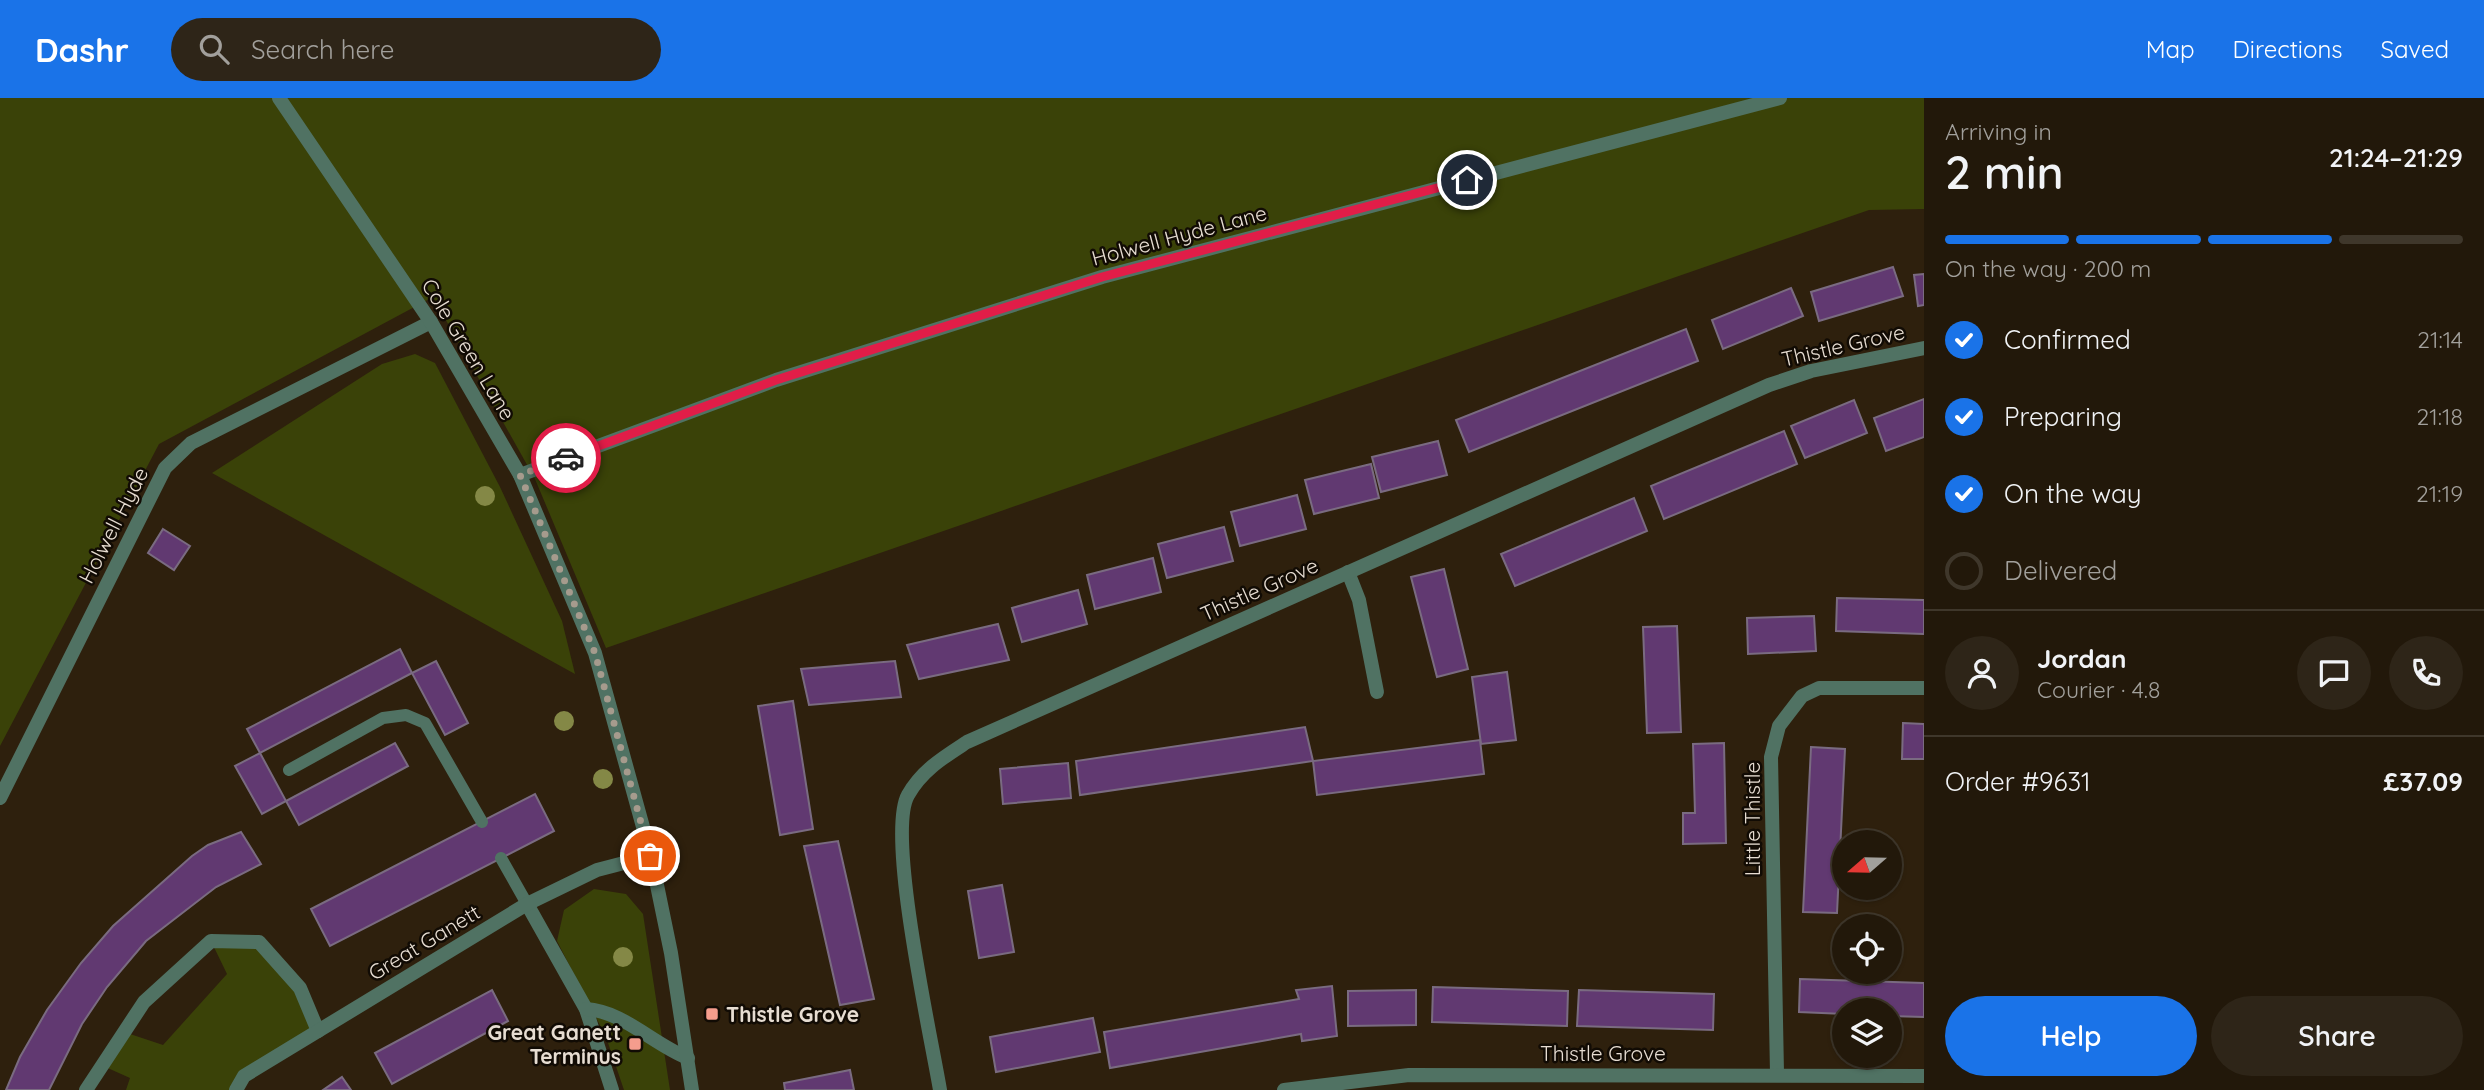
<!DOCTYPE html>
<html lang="en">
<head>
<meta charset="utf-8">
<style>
  :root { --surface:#22180a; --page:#2e2518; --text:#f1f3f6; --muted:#a2a09c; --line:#3f372b; --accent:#1a73e8 }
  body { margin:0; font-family:Quicksand,sans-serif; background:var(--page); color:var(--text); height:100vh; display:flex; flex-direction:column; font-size:26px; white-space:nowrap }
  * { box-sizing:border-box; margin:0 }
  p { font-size:23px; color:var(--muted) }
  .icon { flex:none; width:38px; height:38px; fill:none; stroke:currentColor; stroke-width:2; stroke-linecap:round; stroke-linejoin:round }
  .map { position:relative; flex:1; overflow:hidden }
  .panel { display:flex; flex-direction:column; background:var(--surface); width:560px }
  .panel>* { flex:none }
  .needle { width:46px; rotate:250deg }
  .controls { position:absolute; left:1832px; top:732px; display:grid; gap:14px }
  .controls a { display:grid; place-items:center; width:70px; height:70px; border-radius:50%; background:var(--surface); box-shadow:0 2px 5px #0004,0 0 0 2px var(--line); font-size:35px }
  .pin { position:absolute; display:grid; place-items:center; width:60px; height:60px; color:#fff; margin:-30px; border:4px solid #fff; border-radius:50%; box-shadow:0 2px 7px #0007 }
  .courier { position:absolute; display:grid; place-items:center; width:70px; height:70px; margin:-35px; border:5px solid #e11d48; border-radius:50%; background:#fff; color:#222; box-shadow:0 2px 9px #0007 }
  .overview em { font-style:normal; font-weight:600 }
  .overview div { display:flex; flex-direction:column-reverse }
  .overview { display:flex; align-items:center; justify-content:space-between; height:119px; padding:0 21px }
  h1 { font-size:46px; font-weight:600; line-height:52px }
  .bar { display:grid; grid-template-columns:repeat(4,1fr); gap:10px 7px; align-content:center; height:84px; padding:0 21px }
  .bar i { height:9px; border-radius:5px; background:var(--line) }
  .bar .on { background:var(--accent) }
  .bar p { grid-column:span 4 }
  .line { display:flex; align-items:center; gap:18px; padding:0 21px; border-top:2px solid var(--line) }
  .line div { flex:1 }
  .round { display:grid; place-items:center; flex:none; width:74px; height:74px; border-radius:37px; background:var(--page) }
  ol { padding:0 21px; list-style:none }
  li { display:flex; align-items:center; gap:21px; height:77px }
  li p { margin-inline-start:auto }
  li .icon { padding:7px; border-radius:50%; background:var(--accent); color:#fff; stroke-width:4 }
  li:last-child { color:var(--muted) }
  li i { width:38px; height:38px; border:4px solid var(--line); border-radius:50% }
  .action { display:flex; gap:14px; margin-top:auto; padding:14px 21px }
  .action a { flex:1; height:80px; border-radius:42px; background:var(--accent); color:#fff; font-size:28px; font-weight:600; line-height:80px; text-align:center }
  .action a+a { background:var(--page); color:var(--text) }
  header { display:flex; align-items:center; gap:42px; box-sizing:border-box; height:98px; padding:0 35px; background:var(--accent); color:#fff }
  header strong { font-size:33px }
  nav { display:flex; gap:38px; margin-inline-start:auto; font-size:24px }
  .search { width:490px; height:63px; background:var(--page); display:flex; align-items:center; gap:18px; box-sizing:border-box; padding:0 24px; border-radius:38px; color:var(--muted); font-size:26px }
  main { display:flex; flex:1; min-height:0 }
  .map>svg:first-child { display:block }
</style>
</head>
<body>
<header>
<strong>Dashr</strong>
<div class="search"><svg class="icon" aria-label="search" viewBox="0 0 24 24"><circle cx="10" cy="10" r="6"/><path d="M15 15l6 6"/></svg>Search here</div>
<nav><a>Map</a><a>Directions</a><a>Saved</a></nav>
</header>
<main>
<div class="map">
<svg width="1924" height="992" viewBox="0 0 1924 992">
  <rect width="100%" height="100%" fill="#2e200d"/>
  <g fill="#3a4208">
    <path d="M0,0H1924V111L1869,112L606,550L535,381L433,199L159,346L0,648Z"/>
    <path d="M415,256L435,265L500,389L562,523L575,576L212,375L382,266Z"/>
    <path d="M594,791L626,796L643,816L670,992H624L606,939L557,843L564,812Z"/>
    <path d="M211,843L259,844L300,890L318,933L236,992H126L130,980L101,967L124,934L163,947L227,876Z"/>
  </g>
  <g fill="#613971" stroke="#7a6b81" stroke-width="2">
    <path d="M1893,169L1903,198L1819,223L1811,194Z"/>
    <path d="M1924,176V207L1918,208L1914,177Z"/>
    <path d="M1791,190L1803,218L1723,251L1712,222Z"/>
    <path d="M1686,231L1698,263L1469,354L1456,322Z"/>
    <path d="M1924,301V339L1886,353L1874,320Z"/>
    <path d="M1854,302L1867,335L1805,360L1791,328Z"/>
    <path d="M1784,333L1797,366L1664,421L1651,388Z"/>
    <path d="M1438,343L1447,377L1381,394L1372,359Z"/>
    <path d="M1371,366L1379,400L1314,416L1305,382Z"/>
    <path d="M1297,397L1306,431L1240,448L1231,414Z"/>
    <path d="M1634,400L1647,433L1515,488L1501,456Z"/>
    <path d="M1224,429L1233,463L1167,480L1158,446Z"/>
    <path d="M163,431L190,448L174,472L148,455Z"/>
    <path d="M1153,460L1161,494L1095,511L1087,477Z"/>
    <path d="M1444,471L1468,571L1437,579L1411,479Z"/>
    <path d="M1078,492L1087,526L1022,544L1012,510Z"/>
    <path d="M1837,500L1924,502V536L1836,533Z"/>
    <path d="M1814,518L1816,553L1748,556L1747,520Z"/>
    <path d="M998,526L1009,562L919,581L907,547Z"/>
    <path d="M1677,528L1681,634L1647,635L1643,529Z"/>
    <path d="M400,551L412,575L260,655L247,631Z"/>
    <path d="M436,563L468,625L445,637L412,575Z"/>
    <path d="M895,563L901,599L809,607L801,571Z"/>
    <path d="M1507,574L1516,642L1481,646L1472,579Z"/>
    <path d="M793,603L813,731L780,737L758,608Z"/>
    <path d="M1903,625L1924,626V661H1902Z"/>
    <path d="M1305,629L1313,663L1080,697L1076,663Z"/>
    <path d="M1480,642L1484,676L1317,697L1313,663Z"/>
    <path d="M395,645L408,668L299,727L286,703Z"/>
    <path d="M1724,645L1726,745L1683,746V715H1695L1693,646Z"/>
    <path d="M1811,649L1845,651L1837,815L1803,814Z"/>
    <path d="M260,655L286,703L262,716L235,668Z"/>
    <path d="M1068,665L1071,700L1003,706L1000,671Z"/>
    <path d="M535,696L554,733L330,848L311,811Z"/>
    <path d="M241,734L261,766L216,789L146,843L107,889L82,926L49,992H6L20,959L47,912L81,865L113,828L192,758L208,747Z"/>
    <path d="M838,743L874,901L840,907L804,748Z"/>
    <path d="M1002,787L1014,854L979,860L968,793Z"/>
    <path d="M1800,881L1924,885V919L1890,918V912H1844V916L1799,914Z"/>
    <path d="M1332,888L1337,938L1302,943L1301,936L1110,970L1104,934L1299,901L1296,892Z"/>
    <path d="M1433,889L1568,893L1567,928L1432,924Z"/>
    <path d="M492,892L508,923L392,986L375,955Z"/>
    <path d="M1416,892V927L1348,928V893Z"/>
    <path d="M1579,892L1714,896L1713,932L1577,928Z"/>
    <path d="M1093,920L1100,954L996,974L990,939Z"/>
    <path d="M850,972L854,992H785L784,985Z"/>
    <path d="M342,979L351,992H323Z"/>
  </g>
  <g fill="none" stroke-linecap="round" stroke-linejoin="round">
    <g stroke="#507263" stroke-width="12">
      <path d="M289,672L383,620L406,617L425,625L482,724"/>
      <path d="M501,760L527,806"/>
    </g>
    <g stroke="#507263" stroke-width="14">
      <path d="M520,377L776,282L1102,179L1780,0"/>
      <path d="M1348,474L1359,502L1377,594"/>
      <path d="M0,700L165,370L191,345L431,224"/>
      <path d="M527,806L586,911L612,992"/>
      <path d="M586,911C623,913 654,947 688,960"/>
      <path d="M1777,975L1771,659L1779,628L1802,598L1819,590H1924"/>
      <path d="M86,992L144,904L211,843L259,844L300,890L318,933"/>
      <path d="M236,992L244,978L527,806L597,772L651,758"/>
      <path d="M940,992C931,938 886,736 908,697C922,672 944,659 967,644L1769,287L1811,273L1924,250"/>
      <path d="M1284,992L1409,977L1924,978"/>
    </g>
    <path stroke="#507263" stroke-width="14" d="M279,0L431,224L520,377L595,555L651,758L671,855L692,992"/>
  </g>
  <g fill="#848846">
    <circle cx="485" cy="398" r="10"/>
    <circle cx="564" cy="623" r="10"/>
    <circle cx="603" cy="681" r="10"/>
    <circle cx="623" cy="859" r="10"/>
  </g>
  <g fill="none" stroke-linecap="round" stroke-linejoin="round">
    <path stroke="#a69b8d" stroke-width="7" stroke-dasharray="0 12.6" d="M566,360L520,377L595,555L650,758"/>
    <path stroke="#e11d48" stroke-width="9" d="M566,360L776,282L1102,179L1467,82"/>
  </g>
  <g fill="#f59d8d" stroke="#110b04" stroke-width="2.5">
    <rect x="705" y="909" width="14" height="14" rx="3.5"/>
    <rect x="628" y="939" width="14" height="14" rx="3.5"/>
  </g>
  <g text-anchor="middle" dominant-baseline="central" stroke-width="5" stroke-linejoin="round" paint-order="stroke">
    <g font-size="21" fill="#e7ddd2" stroke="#110b04">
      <text transform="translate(1179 137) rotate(-15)">Holwell Hyde Lane</text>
      <text transform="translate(1843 247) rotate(-13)">Thistle Grove</text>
      <text transform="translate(469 251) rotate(59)">Cole Green Lane</text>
      <text transform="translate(113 427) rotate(-63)">Holwell Hyde</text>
      <text transform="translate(1259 491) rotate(-24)">Thistle Grove</text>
      <text transform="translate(1752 721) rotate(-90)">Little Thistle</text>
      <text transform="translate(424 844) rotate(-31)">Great Ganett</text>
      <text x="1603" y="955">Thistle Grove</text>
    </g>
    <g font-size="21" font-weight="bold" fill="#e7ddd2" stroke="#110b04" text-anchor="start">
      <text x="726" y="916">Thistle Grove</text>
      <text x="621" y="934" text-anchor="end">Great Ganett<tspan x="621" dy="24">Terminus</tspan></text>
    </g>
  </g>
</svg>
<div class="controls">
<a><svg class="needle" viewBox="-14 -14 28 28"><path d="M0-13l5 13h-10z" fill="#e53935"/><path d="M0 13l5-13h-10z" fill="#a2a09c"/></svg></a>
<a><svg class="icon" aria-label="locate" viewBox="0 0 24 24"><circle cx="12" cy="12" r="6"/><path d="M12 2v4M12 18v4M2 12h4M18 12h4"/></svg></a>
<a><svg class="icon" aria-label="layers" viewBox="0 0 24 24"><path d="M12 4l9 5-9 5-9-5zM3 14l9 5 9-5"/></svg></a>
</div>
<div class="pin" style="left:650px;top:758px;background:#ea580c"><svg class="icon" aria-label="bag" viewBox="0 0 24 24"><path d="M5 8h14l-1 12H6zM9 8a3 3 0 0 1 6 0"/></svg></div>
<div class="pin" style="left:1467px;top:82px;background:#1f2937"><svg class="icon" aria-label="home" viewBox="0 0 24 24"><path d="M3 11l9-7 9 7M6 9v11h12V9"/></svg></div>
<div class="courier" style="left:566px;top:360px"><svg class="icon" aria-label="car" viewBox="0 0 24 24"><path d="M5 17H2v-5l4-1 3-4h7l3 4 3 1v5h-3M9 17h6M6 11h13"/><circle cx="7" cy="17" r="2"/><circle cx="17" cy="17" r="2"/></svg></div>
</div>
<section class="panel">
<div class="overview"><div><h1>2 min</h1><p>Arriving in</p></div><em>21:24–21:29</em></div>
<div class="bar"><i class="on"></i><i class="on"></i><i class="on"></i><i></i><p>On the way · 200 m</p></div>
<ol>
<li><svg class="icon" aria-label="check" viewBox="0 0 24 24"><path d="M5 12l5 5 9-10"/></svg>Confirmed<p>21:14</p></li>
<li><svg class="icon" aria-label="check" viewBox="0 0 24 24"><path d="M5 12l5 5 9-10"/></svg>Preparing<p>21:18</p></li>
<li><svg class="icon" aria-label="check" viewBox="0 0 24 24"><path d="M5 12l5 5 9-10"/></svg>On the way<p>21:19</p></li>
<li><i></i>Delivered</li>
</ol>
<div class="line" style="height:126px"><a class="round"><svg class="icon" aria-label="person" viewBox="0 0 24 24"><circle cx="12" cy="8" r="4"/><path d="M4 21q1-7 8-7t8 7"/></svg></a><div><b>Jordan</b><p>Courier · 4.8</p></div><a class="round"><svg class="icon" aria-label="chat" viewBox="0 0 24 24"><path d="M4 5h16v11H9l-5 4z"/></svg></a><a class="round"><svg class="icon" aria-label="phone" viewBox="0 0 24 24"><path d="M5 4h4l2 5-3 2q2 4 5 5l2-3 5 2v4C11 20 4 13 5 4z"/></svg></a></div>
<div class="line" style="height:91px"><div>Order #9631</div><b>£37.09</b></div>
<div class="action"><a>Help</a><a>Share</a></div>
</section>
</main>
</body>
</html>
